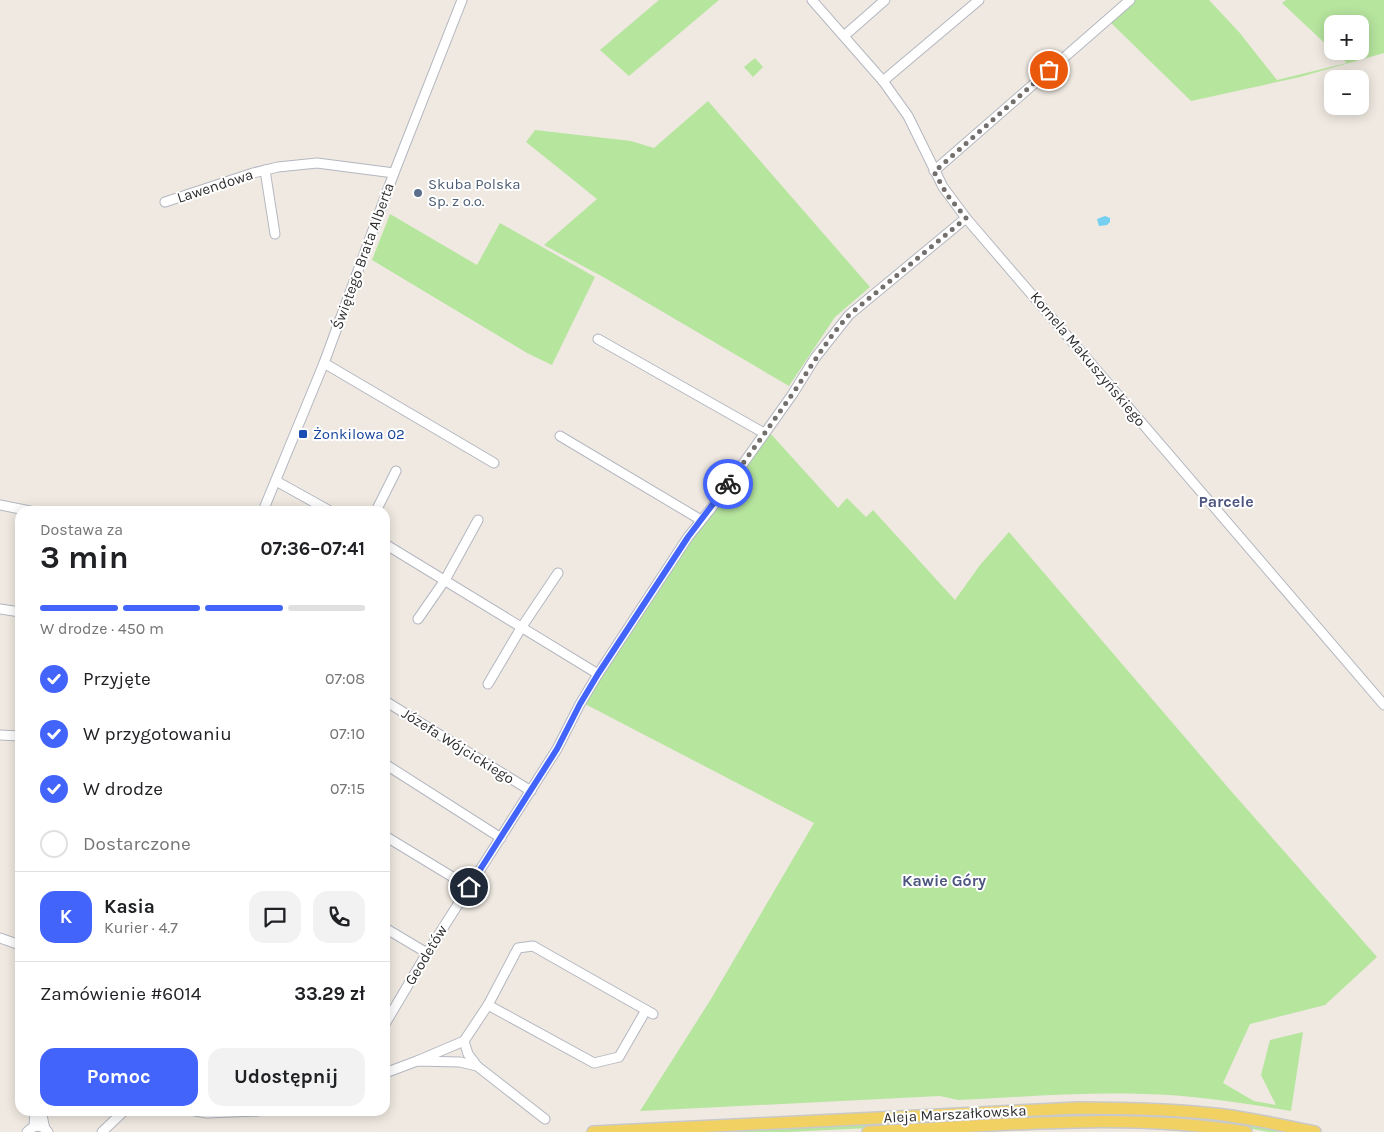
<!DOCTYPE html>
<html lang="pl">
<head>
<meta charset="utf-8">
<style>
  :root { --surface:#fff; --page:#f2f2f2; --text:#202124; --muted:#757577; --line:#e0e0e0; --accent:#4264fb }
  body { margin:0; font-family:Karla,sans-serif; background:var(--page); color:var(--text); height:100vh; display:flex; flex-direction:column; font-size:19px; white-space:nowrap }
  * { box-sizing:border-box; margin:0 }
  p { font-size:16px; color:var(--muted) }
  .icon { flex:none; width:28px; height:28px; fill:none; stroke:currentColor; stroke-width:2; stroke-linecap:round; stroke-linejoin:round }
  .map { position:relative; flex:1; overflow:hidden }
  .drawer { position:absolute; left:15px; top:506px; width:375px; height:610px; display:flex; flex-direction:column; background:var(--surface); border-radius:15px; box-shadow:0 2px 12px #0003 }
  .drawer>* { flex:none }
  .tools { position:absolute; left:1324px; top:15px; display:grid; gap:10px }
  .tools a { display:grid; place-items:center; width:45px; height:45px; border-radius:10px; background:var(--surface); box-shadow:0 2px 12px #0003; font-size:25px }
  .pin { position:absolute; display:grid; place-items:center; width:42px; height:42px; color:#fff; margin:-21px; border:2px solid #fff; border-radius:50%; box-shadow:0 1px 5px #0007 }
  .courier { position:absolute; display:grid; place-items:center; width:50px; height:50px; margin:-25px; border:4px solid #4264fb; border-radius:50%; background:#fff; color:#222; box-shadow:0 1px 6px #0007 }
  .overview em { font-style:normal; font-weight:700 }
  .overview div { display:flex; flex-direction:column-reverse }
  .overview { display:flex; align-items:center; justify-content:space-between; height:85px; padding:0 25px }
  h1 { font-size:32px; font-weight:700; line-height:38px }
  .bar { display:grid; grid-template-columns:repeat(4,1fr); gap:8px 5px; align-content:center; height:60px; padding:0 25px }
  .bar i { height:6px; border-radius:4px; background:var(--line) }
  .bar .current { background:var(--accent) }
  .bar p { grid-column:span 4 }
  .line { display:flex; align-items:center; gap:12px; padding:0 25px; border-top:1px solid var(--line) }
  .line div { flex:1 }
  .round { display:grid; place-items:center; flex:none; width:52px; height:52px; border-radius:15px; background:var(--page) }
  ol { padding:0 25px; list-style:none }
  li { display:flex; align-items:center; gap:15px; height:55px }
  li p { margin-inline-start:auto }
  li .icon { padding:5px; border-radius:50%; background:var(--accent); color:#fff; stroke-width:4 }
  li:last-child { color:var(--muted) }
  li i { width:28px; height:28px; border:2px solid var(--line); border-radius:50% }
  .action { display:flex; gap:10px; margin-top:auto; padding:10px 25px }
  .action a { flex:1; height:58px; border-radius:15px; background:var(--accent); color:#fff; font-size:20px; font-weight:700; line-height:58px; text-align:center }
  .action a+a { background:var(--page); color:var(--text) }
  .map>svg:first-child { display:block }
</style>
</head>
<body>
<div class="map">
<svg width="1384" height="1132" viewBox="0 0 1384 1132">
  <rect width="100%" height="100%" fill="#efe9e1"/>
  <g fill="#b6e59e">
    <path d="M659,0H719L629,76L600,50Z"/>
    <path d="M1130,0H1209L1239,32L1277,80L1347,63L1334,51H1360V24H1332V50L1282,3L1286,0H1384V53L1300,77L1191,101L1107,19Z"/>
    <path d="M755,58L763,67L753,77L744,67Z"/>
    <path d="M708,101L870,287L835,317L789,386L605,278L544,245L597,199L526,142L535,130L631,141L654,148Z"/>
    <path d="M390,214L477,265L500,223L595,277L552,365L527,353L372,260Z"/>
    <path d="M770,433L838,508L847,498L866,517L873,510L955,600L980,565L1009,532L1231,791L1377,957L1325,1005L1250,1024L1223,1083L1254,1101L1276,1105L1261,1075L1270,1040L1303,1032L1291,1111C1243,1103 1194,1095 1144,1094C1082,1092 1020,1097 958,1100L940,1096L640,1111L711,999L814,823L585,704L673,565Z"/>
    <path d="M1062,1112L1195,1115L1299,1132H1269L1236,1126L1052,1119L787,1132H666Z"/>
  </g>
  <path fill="#75cff0" d="M1105,216L1110,218V222L1107,225L1099,226L1097,219Z"/>
  <g fill="none" stroke-linecap="round" stroke-linejoin="round">
    <defs>
      <g id="minor">
        <path d="M812,0L883,81L908,116L943,187L966,218L1384,705"/>
        <path d="M844,36L885,0"/>
        <path d="M883,81L979,0"/>
        <path d="M265,170L275,234"/>
        <path d="M934,171L1130,0"/>
        <path d="M165,202L253,173L278,167L317,163L394,173"/>
        <path d="M598,339L764,433"/>
        <path d="M324,363L494,463"/>
        <path d="M560,436L701,520"/>
        <path d="M276,481L330,511"/>
        <path d="M0,505L30,511"/>
        <path d="M263,511L324,363L394,173L462,0"/>
        <path d="M376,511L396,471"/>
        <path d="M385,544L598,674"/>
        <path d="M0,609L20,612"/>
        <path d="M418,619L445,580L478,520"/>
        <path d="M488,684L521,628L558,573"/>
        <path d="M385,701L531,791"/>
        <path d="M0,735L20,736"/>
        <path d="M385,764L501,838"/>
        <path d="M385,836L469,887"/>
        <path d="M385,928L427,953"/>
        <path d="M0,938L20,945"/>
        <path d="M488,1005L594,1063L619,1057L646,1010"/>
        <path d="M385,1024L427,953L557,749L580,704L598,674L688,537L713,506L792,395L815,358L849,315L966,218"/>
        <path d="M464,1041L468,1054L477,1066"/>
        <path d="M417,1061L464,1041L488,1005L518,948L533,946L653,1014"/>
        <path d="M385,1073L417,1061L460,1062L477,1066L545,1119"/>
        <path d="M41,1111L45,1129"/>
        <path d="M195,1111L207,1113L258,1111"/>
        <path d="M34,1127L35,1111"/>
        <path d="M27,1132C33,1125 42,1124 48,1132"/>
        <path d="M102,1132L124,1111"/>
      </g>
      <g id="major">
        <path d="M593,1132L1078,1108C1127,1108 1175,1109 1224,1115C1255,1119 1285,1126 1315,1132"/>
        <path d="M868,1132C993,1126 1121,1112 1246,1132"/>
      </g>
    </defs>
    <use href="#minor" stroke="#b4b7c1" stroke-width="11"/>
    <use href="#major" stroke="#c9c9c9" stroke-width="14"/>
    <use href="#minor" stroke="#fff" stroke-width="9"/>
    <use href="#major" stroke="#f2d163" stroke-width="11"/>
  </g>
  <g fill="none" stroke-linecap="round" stroke-linejoin="round">
    <path stroke="#726f6d" stroke-width="5" stroke-dasharray="0 9" d="M728,484C749,455 770,426 791,396C810,369 826,340 849,315L966,218L948,196L934,172L1049,70"/>
    <path stroke="#4264fb" stroke-width="6" d="M469,887L557,749L580,704L598,674L688,537L728,484"/>
  </g>
  <circle fill="#5c6f8a" stroke="#fff" stroke-width="2" cx="418" cy="193" r="5"/>
  <rect fill="#1a4fb4" stroke="#fff" stroke-width="2" x="298" y="429" width="10" height="10" rx="2.5"/>
  <g text-anchor="middle" dominant-baseline="central" stroke-width="4" stroke-linejoin="round" paint-order="stroke">
    <g font-size="15" fill="#4e5e75" stroke="#fff" text-anchor="start">
      <text x="428" y="184">Skuba Polska<tspan x="428" dy="17">Sp. z o.o.</tspan></text>
    </g>
    <g font-size="15" fill="#2e2e2e" stroke="#fff">
      <text transform="translate(215 186) rotate(-18)">Lawendowa</text>
      <text transform="translate(363 256) rotate(-70)">Świętego Brata Alberta</text>
      <text transform="translate(1088 359) rotate(50)">Kornela Makuszyńskiego</text>
      <text transform="translate(458 746) rotate(32)">Józefa Wójcickiego</text>
      <text transform="translate(426 955) rotate(-59)">Geodetów</text>
      <text transform="translate(955 1114) rotate(-3)">Aleja Marszałkowska</text>
    </g>
    <g font-size="15" fill="#164399" stroke="#fff" text-anchor="start">
      <text x="313" y="434">Żonkilowa 02</text>
    </g>
    <g font-size="16" font-weight="bold" fill="#4d5680" stroke="#fff">
      <text x="1226" y="501">Parcele</text>
      <text x="944" y="880">Kawie Góry</text>
    </g>
  </g>
</svg>
<div class="tools">
<a>+</a>
<a>−</a>
</div>
<div class="pin" style="left:1049px;top:70px;background:#ea580c"><svg class="icon" aria-label="bag" viewBox="0 0 24 24"><path d="M5 8h14l-1 12H6zM9 8a3 3 0 0 1 6 0"/></svg></div>
<div class="pin" style="left:469px;top:887px;background:#1f2937"><svg class="icon" aria-label="home" viewBox="0 0 24 24"><path d="M3 11l9-7 9 7M6 9v11h12V9"/></svg></div>
<div class="courier" style="left:728px;top:484px"><svg class="icon" aria-label="bike" viewBox="0 0 24 24"><circle cx="6" cy="16" r="4"/><circle cx="18" cy="16" r="4"/><path d="M6 16l4-8h5l3 8M10 8l3 8H6M13 5h3"/></svg></div>
<section class="drawer">
<div class="overview"><div><h1>3 min</h1><p>Dostawa za</p></div><em>07:36–07:41</em></div>
<div class="bar"><i class="current"></i><i class="current"></i><i class="current"></i><i></i><p>W drodze · 450 m</p></div>
<ol>
<li><svg class="icon" aria-label="check" viewBox="0 0 24 24"><path d="M5 12l5 5 9-10"/></svg>Przyjęte<p>07:08</p></li>
<li><svg class="icon" aria-label="check" viewBox="0 0 24 24"><path d="M5 12l5 5 9-10"/></svg>W przygotowaniu<p>07:10</p></li>
<li><svg class="icon" aria-label="check" viewBox="0 0 24 24"><path d="M5 12l5 5 9-10"/></svg>W drodze<p>07:15</p></li>
<li><i></i>Dostarczone</li>
</ol>
<div class="line" style="height:90px"><b class="round" style="background:var(--accent);color:#fff">K</b><div><b>Kasia</b><p>Kurier · 4.7</p></div><a class="round"><svg class="icon" aria-label="chat" viewBox="0 0 24 24"><path d="M4 5h16v11H9l-5 4z"/></svg></a><a class="round"><svg class="icon" aria-label="phone" viewBox="0 0 24 24"><path d="M5 4h4l2 5-3 2q2 4 5 5l2-3 5 2v4C11 20 4 13 5 4z"/></svg></a></div>
<div class="line" style="height:65px"><div>Zamówienie #6014</div><b>33.29 zł</b></div>
<div class="action"><a>Pomoc</a><a>Udostępnij</a></div>
</section>
</div>
</body>
</html>
